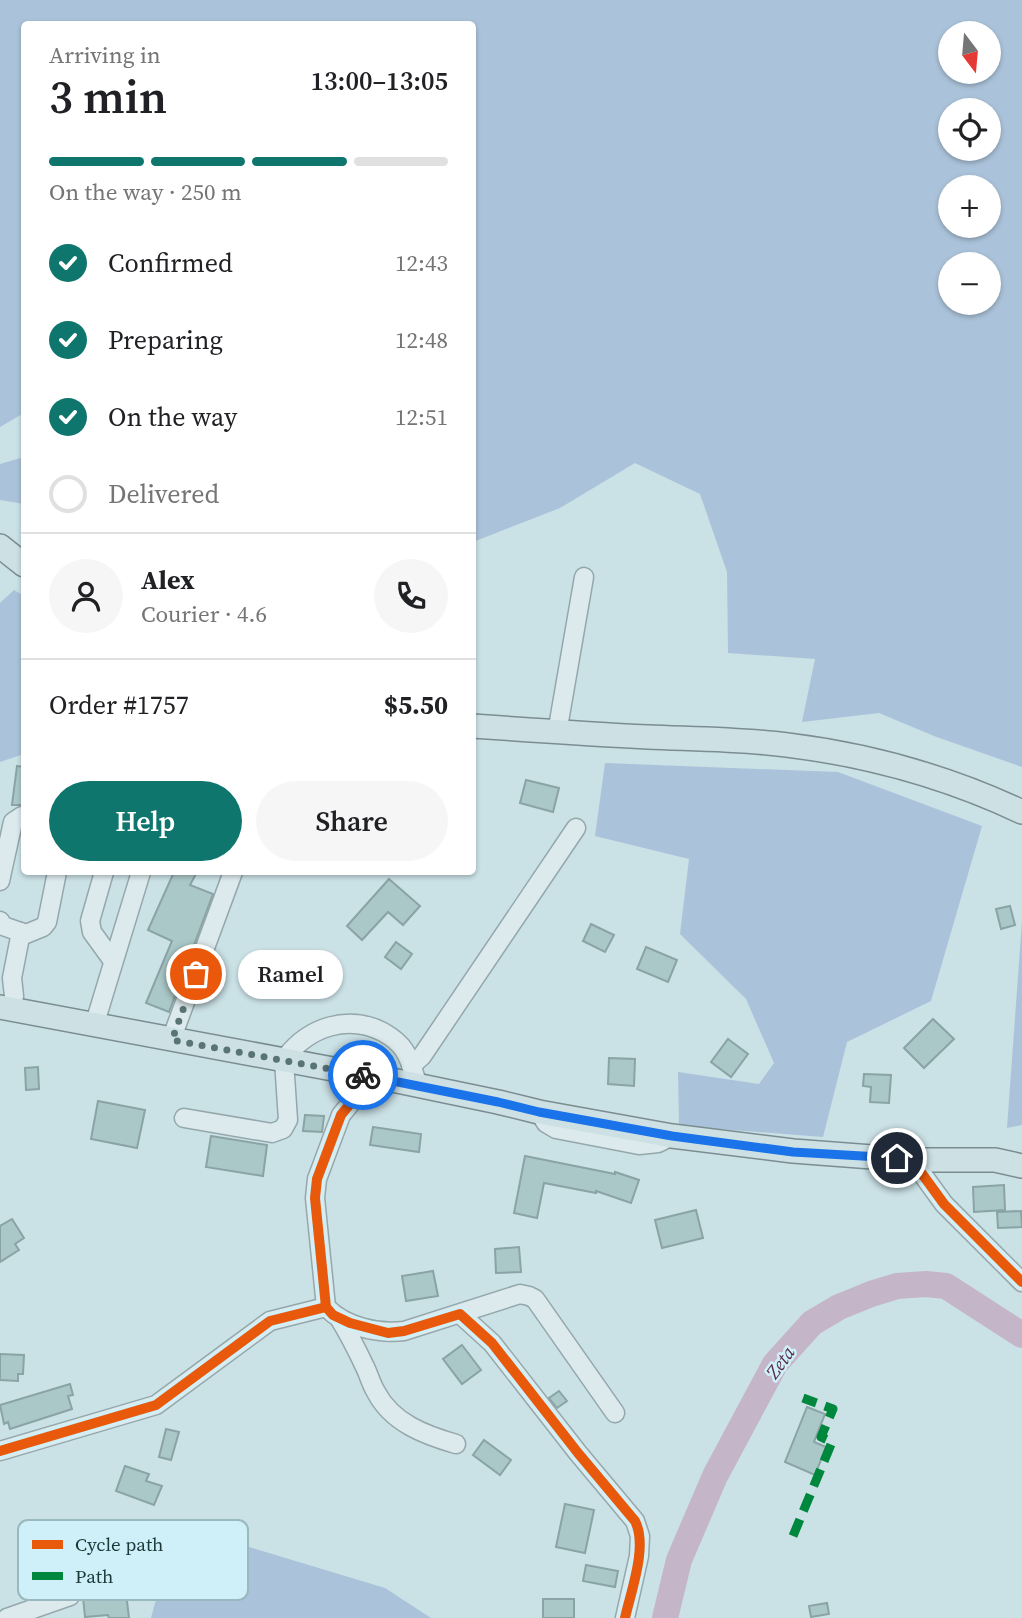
<!DOCTYPE html>
<html lang="en">
<head>
<meta charset="utf-8">
<style>
  :root { --surface:#fff; --page:#f6f6f6; --text:#202124; --muted:#757577; --line:#e0e0e0; --accent:#0f766e }
  body { margin:0; font-family:"Source Serif 4",serif; background:var(--page); color:var(--text); height:100vh; display:flex; flex-direction:column; font-size:26px; white-space:nowrap }
  * { box-sizing:border-box; margin:0 }
  p { font-size:23px; color:var(--muted) }
  .icon { flex:none; width:38px; height:38px; fill:none; stroke:currentColor; stroke-width:2; stroke-linecap:round; stroke-linejoin:round }
  .map { position:relative; flex:1; overflow:hidden }
  .side { position:absolute; left:21px; top:21px; width:455px; height:854px; display:flex; flex-direction:column; background:var(--surface); border-radius:7px; box-shadow:0 2px 5px #0004 }
  .side>* { flex:none }
  .needle { width:46px; rotate:164deg }
  .controls { position:absolute; left:938px; top:21px; display:grid; gap:14px }
  .controls a { display:grid; place-items:center; width:63px; height:63px; border-radius:50%; background:var(--surface); box-shadow:0 2px 5px #0004; font-size:35px }
  .pin { position:absolute; display:grid; place-items:center; width:60px; height:60px; color:#fff; margin:-30px; border:4px solid #fff; border-radius:50%; box-shadow:0 2px 7px #0007 }
  .courier { position:absolute; display:grid; place-items:center; width:70px; height:70px; margin:-35px; border:5px solid #1a73e8; border-radius:50%; background:#fff; color:#222; box-shadow:0 2px 9px #0007 }
  .bubble { position:absolute; height:49px; border-radius:24px; background:var(--surface); box-shadow:0 2px 5px #0004; font-size:23px; font-weight:600; line-height:49px; text-align:center }
  .summary em { font-style:normal; font-weight:600 }
  .summary div { display:flex; flex-direction:column-reverse }
  .summary { display:flex; align-items:center; justify-content:space-between; height:119px; padding:0 28px }
  h1 { font-size:46px; font-weight:600; line-height:52px }
  .bar { display:grid; grid-template-columns:repeat(4,1fr); gap:10px 7px; align-content:center; height:84px; padding:0 28px }
  .bar i { height:9px; border-radius:5px; background:var(--line) }
  .bar .selected { background:var(--accent) }
  .bar p { grid-column:span 4 }
  .line { display:flex; align-items:center; gap:18px; padding:0 28px; border-top:2px solid var(--line) }
  .line div { flex:1 }
  .round { display:grid; place-items:center; flex:none; width:74px; height:74px; border-radius:37px; background:var(--page) }
  ol { padding:0 28px; list-style:none }
  li { display:flex; align-items:center; gap:21px; height:77px }
  li p { margin-inline-start:auto }
  li .icon { padding:7px; border-radius:50%; background:var(--accent); color:#fff; stroke-width:4 }
  li:last-child { color:var(--muted) }
  li i { width:38px; height:38px; border:4px solid var(--line); border-radius:50% }
  .button { display:flex; gap:14px; margin-top:auto; padding:14px 28px }
  .button a { flex:1; height:80px; border-radius:42px; background:var(--accent); color:#fff; font-size:28px; font-weight:600; line-height:80px; text-align:center }
  .button a+a { background:var(--page); color:var(--text) }
  .map>svg:first-child { display:block }
</style>
</head>
<body>
<div class="map">
<svg width="1022" height="1618" viewBox="0 0 1022 1618">
  <rect width="100%" height="100%" fill="#cae1e6"/>
  <g fill="#abc3da" fill-rule="evenodd">
    <path d="M0,0H1022V767L934,736L879,713L802,722L815,659L728,653L727,572L700,494L635,463L560,508L473,542L472,24H24V413L0,427ZM950,33H989V72H950ZM950,110H989V149H950ZM989,187V226H950V187ZM950,264H989V303H950Z"/>
    <path d="M24,457V504L0,500V464Z"/>
    <path d="M14,590L24,596V754L0,762V603Z"/>
    <path d="M605,763L838,772L982,826L931,1001L847,1042L823,1137L679,1126L678,1072L759,1084L774,1063L746,999L680,934L689,859L595,836Z"/>
    <path d="M1022,921V1125L1007,1128Z"/>
    <path d="M176,1525L385,1588L431,1618H151Z"/>
  </g>
  <g fill="none" stroke-linecap="round" stroke-linejoin="round">
    <path stroke="#c4b5c9" stroke-width="26" d="M665,1618L679,1560L715,1476L775,1364L812,1323L839,1307L871,1294L897,1286L926,1284L946,1286L1022,1335"/>
  </g>
  <g fill="#abc8c8" stroke="#8aa3a4" stroke-width="2">
    <path d="M17,766L24,767V805H12Z"/>
    <path d="M526,780L559,788L553,812L520,803Z"/>
    <path d="M174,872H197L190,885L213,894L169,1012L146,1003L172,941L148,930Z"/>
    <path d="M389,879L420,906L403,925L388,912L362,940L347,926Z"/>
    <path d="M1010,906L1015,925L1001,929L996,909Z"/>
    <path d="M591,924L614,935L605,952L583,941Z"/>
    <path d="M396,942L412,954L401,969L385,957Z"/>
    <path d="M646,947L677,960L668,982L637,969Z"/>
    <path d="M933,1019L954,1039L924,1068L904,1048Z"/>
    <path d="M728,1039L748,1054L731,1077L711,1062Z"/>
    <path d="M609,1058L635,1059L634,1086L608,1084Z"/>
    <path d="M38,1067L39,1089L26,1090L25,1068Z"/>
    <path d="M864,1074L891,1075L889,1103L870,1102L871,1087L863,1086Z"/>
    <path d="M98,1101L145,1110L137,1148L91,1139Z"/>
    <path d="M305,1115L324,1116L322,1132L303,1131Z"/>
    <path d="M373,1127L421,1134L419,1152L370,1145Z"/>
    <path d="M211,1136L267,1145L263,1176L206,1167Z"/>
    <path d="M525,1156L615,1174V1172L639,1180L631,1203L596,1191V1193L544,1183L537,1218L514,1213Z"/>
    <path d="M1004,1185L1005,1210L974,1212L973,1187Z"/>
    <path d="M696,1210L703,1238L662,1248L655,1220Z"/>
    <path d="M1021,1211L1022,1227L998,1228L997,1212Z"/>
    <path d="M12,1219L24,1238L15,1244L19,1250L0,1262V1226Z"/>
    <path d="M519,1247L521,1272L496,1273L495,1249Z"/>
    <path d="M433,1271L438,1296L406,1301L402,1276Z"/>
    <path d="M462,1345L481,1370L462,1384L443,1359Z"/>
    <path d="M0,1354L24,1355L23,1374H18V1381L0,1380Z"/>
    <path d="M70,1384L73,1395L68,1396L72,1409L10,1429L8,1422L4,1424L0,1405Z"/>
    <path d="M559,1391L567,1401L557,1408L549,1398Z"/>
    <path d="M807,1407L825,1414L814,1442L826,1447L815,1475L785,1462Z"/>
    <path d="M166,1429L179,1432L171,1460L159,1457Z"/>
    <path d="M484,1440L511,1460L500,1475L473,1455Z"/>
    <path d="M125,1466L149,1474L146,1481L162,1486L154,1505L116,1491Z"/>
    <path d="M565,1504L594,1510L585,1553L556,1547Z"/>
    <path d="M586,1565L618,1571L615,1587L583,1581Z"/>
    <path d="M126,1593L129,1618H109L108,1615L85,1617L83,1597Z"/>
    <rect x="543" y="1599" width="31" height="19"/>
    <path d="M827,1603L829,1614L811,1617L809,1606Z"/>
  </g>
  <g fill="none" stroke-linecap="round" stroke-linejoin="round">
    <defs>
      <g id="minor">
        <path d="M557,733L584,577"/>
        <path d="M104,872L90,921L92,932L113,961"/>
        <path d="M0,881L13,822L22,816H24"/>
        <path d="M0,921L3,926L26,934L43,927L47,922L57,872"/>
        <path d="M11,1009L14,996L12,978L21,932"/>
        <path d="M94,1026L141,872"/>
        <path d="M171,1040L233,872"/>
        <path d="M411,1066L422,1056L576,828"/>
        <path d="M372,1077L341,1115L317,1179L315,1198L326,1307C345,1327 378,1334 404,1331L520,1294L529,1296L535,1299L615,1413"/>
        <path d="M539,1112L546,1123L556,1129L639,1145L658,1143L672,1136"/>
        <path d="M184,1118L272,1133L283,1129L288,1120L284,1061L286,1057C309,1027 348,1014 383,1032C390,1036 399,1042 404,1050C411,1060 414,1074 418,1086"/>
        <path d="M912,1160L944,1204L1022,1282"/>
        <path d="M460,1314L492,1343L578,1453L635,1521L640,1536L639,1556L625,1618"/>
        <path d="M339,1318C349,1334 357,1350 365,1367C369,1375 371,1384 376,1392C392,1423 425,1435 456,1444"/>
        <path d="M0,1451L156,1405L270,1321L326,1307"/>
        <path d="M7,1618L70,1596"/>
      </g>
      <g id="major">
        <path d="M0,546L24,565"/>
        <path d="M472,726C531,730 590,734 648,737C694,739 741,739 787,745C868,755 948,777 1022,812"/>
        <path d="M0,1007L397,1081L498,1102L539,1112L672,1136L793,1151L912,1160H995L1022,1166"/>
      </g>
    </defs>
    <use href="#minor" stroke="#94a8ab" stroke-width="21"/>
    <use href="#major" stroke="#7b8d90" stroke-width="26"/>
    <use href="#minor" stroke="#ddeaed" stroke-width="18"/>
    <use href="#major" stroke="#cde1e5" stroke-width="23"/>
    <path stroke="#00873e" stroke-width="9" stroke-dasharray="18 9" stroke-linecap="butt" d="M793,1536L832,1442L821,1437L833,1409L803,1398"/>
    <defs>
      <g id="cycleway">
        <path d="M372,1077L341,1115L317,1179L315,1198L326,1307L333,1315L350,1323L388,1333L404,1331L460,1314L492,1343L578,1453L635,1521C648,1546 631,1591 625,1618"/>
        <path d="M912,1160L944,1204L1022,1282"/>
        <path d="M0,1451L156,1405L270,1321L326,1307"/>
      </g>
    </defs>
    <use href="#cycleway" stroke="#cff0f8" stroke-width="15"/>
    <use href="#cycleway" stroke="#e8590c" stroke-width="10"/>
  </g>
  <g fill="none" stroke-linecap="round" stroke-linejoin="round">
    <path stroke="#597475" stroke-width="7" stroke-dasharray="0 12.6" d="M196,974L172,1040L363,1075"/>
    <path stroke="#1a73e8" stroke-width="9" d="M363,1075L498,1102L539,1112L672,1136L793,1152L897,1158"/>
  </g>
  <g text-anchor="middle" dominant-baseline="central" stroke-width="5" stroke-linejoin="round" paint-order="stroke">
    <g font-size="19" font-style="italic" fill="#5a2a46" stroke="#cff0f8">
      <text transform="translate(780 1362) rotate(-54)">Zeta</text>
    </g>
  </g>
  <rect x="18" y="1520" width="230" height="80" rx="10" fill="#cff0f8" stroke="#99b9be" stroke-width="2"/>
  <rect x="32" y="1540" width="31" height="9" fill="#e8590c"/>
  <rect x="32" y="1572" width="31" height="8" fill="#00873e"/>
  <g font-size="19" fill="#1c3938">
    <text x="75" y="1551">Cycle path</text>
    <text x="75" y="1583">Path</text>
  </g>
</svg>
<div class="controls">
<a><svg class="needle" viewBox="-14 -14 28 28"><path d="M0-13l5 13h-10z" fill="#e53935"/><path d="M0 13l5-13h-10z" fill="#757577"/></svg></a>
<a><svg class="icon" aria-label="locate" viewBox="0 0 24 24"><circle cx="12" cy="12" r="6"/><path d="M12 2v4M12 18v4M2 12h4M18 12h4"/></svg></a>
<a>+</a>
<a>−</a>
</div>
<div class="pin" style="left:196px;top:974px;background:#ea580c"><svg class="icon" aria-label="bag" viewBox="0 0 24 24"><path d="M5 8h14l-1 12H6zM9 8a3 3 0 0 1 6 0"/></svg></div>
<div class="pin" style="left:897px;top:1158px;background:#1f2937"><svg class="icon" aria-label="home" viewBox="0 0 24 24"><path d="M3 11l9-7 9 7M6 9v11h12V9"/></svg></div>
<div class="courier" style="left:363px;top:1075px"><svg class="icon" aria-label="bike" viewBox="0 0 24 24"><circle cx="6" cy="16" r="4"/><circle cx="18" cy="16" r="4"/><path d="M6 16l4-8h5l3 8M10 8l3 8H6M13 5h3"/></svg></div>
<div class="bubble" style="left:238px;top:950px;width:105px">Ramel</div>
<section class="side">
<div class="summary"><div><h1>3 min</h1><p>Arriving in</p></div><em>13:00–13:05</em></div>
<div class="bar"><i class="selected"></i><i class="selected"></i><i class="selected"></i><i></i><p>On the way · 250 m</p></div>
<ol>
<li><svg class="icon" aria-label="check" viewBox="0 0 24 24"><path d="M5 12l5 5 9-10"/></svg>Confirmed<p>12:43</p></li>
<li><svg class="icon" aria-label="check" viewBox="0 0 24 24"><path d="M5 12l5 5 9-10"/></svg>Preparing<p>12:48</p></li>
<li><svg class="icon" aria-label="check" viewBox="0 0 24 24"><path d="M5 12l5 5 9-10"/></svg>On the way<p>12:51</p></li>
<li><i></i>Delivered</li>
</ol>
<div class="line" style="height:126px"><a class="round"><svg class="icon" aria-label="person" viewBox="0 0 24 24"><circle cx="12" cy="8" r="4"/><path d="M4 21q1-7 8-7t8 7"/></svg></a><div><b>Alex</b><p>Courier · 4.6</p></div><a class="round"><svg class="icon" aria-label="phone" viewBox="0 0 24 24"><path d="M5 4h4l2 5-3 2q2 4 5 5l2-3 5 2v4C11 20 4 13 5 4z"/></svg></a></div>
<div class="line" style="height:91px"><div>Order #1757</div><b>$5.50</b></div>
<div class="button"><a>Help</a><a>Share</a></div>
</section>
</div>
</body>
</html>
